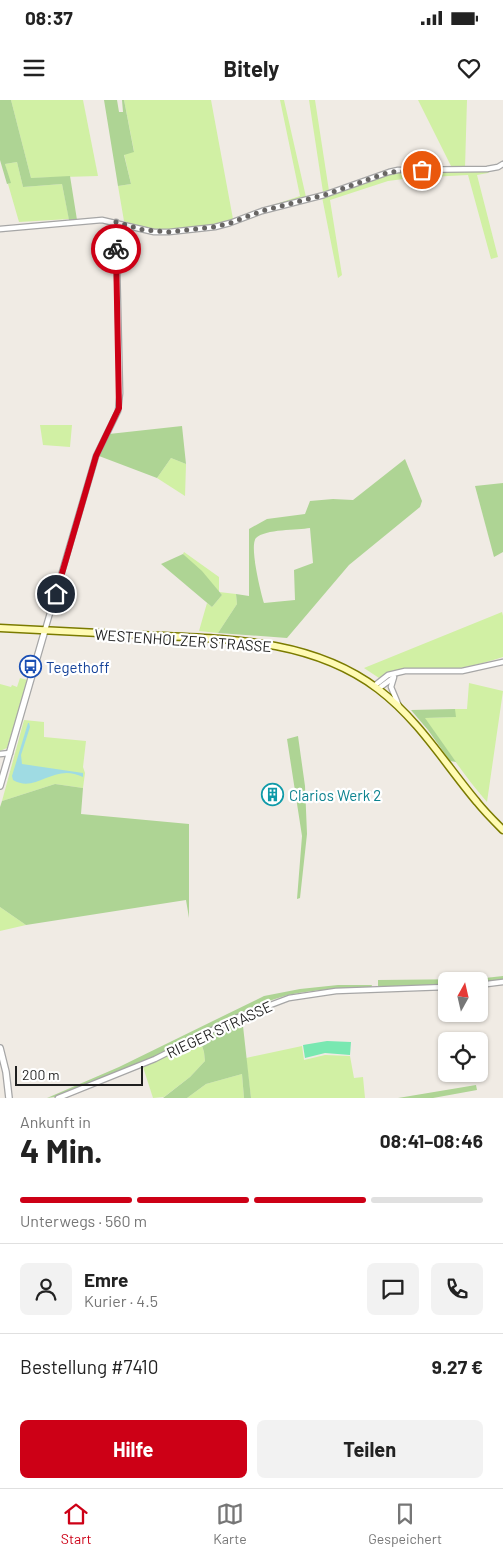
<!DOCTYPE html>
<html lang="de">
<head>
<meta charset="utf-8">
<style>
  :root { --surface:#fff; --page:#f2f2f2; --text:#222; --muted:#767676; --line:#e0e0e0; --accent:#cd0016 }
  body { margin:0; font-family:Barlow,sans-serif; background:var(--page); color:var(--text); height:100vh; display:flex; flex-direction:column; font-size:19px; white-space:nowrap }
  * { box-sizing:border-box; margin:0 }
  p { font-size:16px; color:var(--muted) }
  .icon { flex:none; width:28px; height:28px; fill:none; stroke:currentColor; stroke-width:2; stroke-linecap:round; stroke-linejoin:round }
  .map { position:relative; height:998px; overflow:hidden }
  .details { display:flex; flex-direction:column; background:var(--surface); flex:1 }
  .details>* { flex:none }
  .needle { width:32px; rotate:8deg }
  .fabs { position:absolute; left:438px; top:872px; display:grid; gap:10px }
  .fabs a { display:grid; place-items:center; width:50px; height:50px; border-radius:8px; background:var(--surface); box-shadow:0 1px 4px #0004; font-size:25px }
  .scale { position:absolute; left:15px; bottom:12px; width:128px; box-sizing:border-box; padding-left:5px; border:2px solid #1f1f1f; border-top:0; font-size:14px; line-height:18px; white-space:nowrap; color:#1f1f1f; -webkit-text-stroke:4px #fff; paint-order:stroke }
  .pin { position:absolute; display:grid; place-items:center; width:42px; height:42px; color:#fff; margin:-21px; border:2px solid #fff; border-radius:50%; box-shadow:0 1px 5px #0007 }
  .courier { position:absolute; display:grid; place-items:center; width:50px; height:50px; margin:-25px; border:4px solid #cd0016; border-radius:50%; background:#fff; color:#222; box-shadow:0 1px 6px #0007 }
  .overview em { font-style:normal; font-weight:700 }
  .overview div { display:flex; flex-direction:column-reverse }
  .overview { display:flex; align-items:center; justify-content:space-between; height:85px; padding:0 20px }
  h1 { font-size:32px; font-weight:700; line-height:38px }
  .bar { display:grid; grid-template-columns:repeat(4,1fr); gap:8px 5px; align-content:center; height:60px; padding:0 20px }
  .bar i { height:6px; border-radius:4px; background:var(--line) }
  .bar .on { background:var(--accent) }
  .bar p { grid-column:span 4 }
  .line { display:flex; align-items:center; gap:12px; padding:0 20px; border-top:1px solid var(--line) }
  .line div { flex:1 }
  .round { display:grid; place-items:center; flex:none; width:52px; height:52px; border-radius:8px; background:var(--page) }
  .primary-button { display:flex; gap:10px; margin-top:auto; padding:10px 20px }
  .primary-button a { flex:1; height:58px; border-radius:8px; background:var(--accent); color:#fff; font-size:20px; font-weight:700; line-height:58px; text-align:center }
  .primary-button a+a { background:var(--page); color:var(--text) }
  .status { display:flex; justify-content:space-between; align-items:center; height:35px; padding:0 25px; background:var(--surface); direction:ltr }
  .status svg { height:14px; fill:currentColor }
  header { display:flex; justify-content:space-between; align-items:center; height:65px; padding:0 20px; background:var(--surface); font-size:22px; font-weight:700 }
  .tab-bar { display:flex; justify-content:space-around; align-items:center; height:70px; border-top:1px solid var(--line); background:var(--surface); font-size:14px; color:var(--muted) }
  .tab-bar a { display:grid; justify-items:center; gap:2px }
  .tab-bar .on { color:var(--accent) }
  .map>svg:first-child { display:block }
</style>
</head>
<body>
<div class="status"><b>08:37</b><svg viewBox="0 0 49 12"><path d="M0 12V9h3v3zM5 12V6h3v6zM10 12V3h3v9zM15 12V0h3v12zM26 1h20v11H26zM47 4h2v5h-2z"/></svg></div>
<header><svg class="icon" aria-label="menu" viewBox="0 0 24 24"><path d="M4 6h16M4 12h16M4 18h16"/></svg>Bitely<svg class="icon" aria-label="heart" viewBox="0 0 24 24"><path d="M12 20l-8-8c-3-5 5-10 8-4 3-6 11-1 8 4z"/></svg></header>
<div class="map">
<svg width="503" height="998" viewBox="0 0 503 998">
  <rect width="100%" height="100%" fill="#f0ebe4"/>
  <g fill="#d1f0a4">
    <path d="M11,0H83L98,76L31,78Z"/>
    <path d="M124,0H211L233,119C214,125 174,132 155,130C145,128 134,124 124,121L118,86L131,84L124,54L134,51Z"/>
    <path d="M280,0H284L306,97L275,106L273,105L300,96Z"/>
    <path d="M309,0H315L329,91L323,92Z"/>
    <path d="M418,0H467L465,68H452Z"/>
    <path d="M17,62L23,87L62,84L69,119L19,122L8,84L10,83L5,64Z"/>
    <path d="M491,70L488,73L477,75L498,157L491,159L468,75L411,78L388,81L330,100L342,175L338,178L322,97L394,73Z"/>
    <path d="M40,325H72L70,347L43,345Z"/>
    <path d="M171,358L186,364L185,396L157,378Z"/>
    <path d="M184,452L219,477V492L236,494L237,504L218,533L199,531L207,503L212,507L222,495L219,492L183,454Z"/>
    <path d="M502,512L503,516V557C484,563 465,568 445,570C420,572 402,565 379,578L364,568Z"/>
    <path d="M20,578L28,580L7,648L0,651V584L11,587L12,585L17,587Z"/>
    <path d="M469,583L503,591L487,702C464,676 445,646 424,618L455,617V609H467Z"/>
    <path d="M24,620L44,622V637L86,641L83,667L85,673L83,688L55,684L2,701Z"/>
    <path d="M0,807L26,825L0,831Z"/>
    <path d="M200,939L204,952L205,961L190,977L164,997L153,998L143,967Z"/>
    <path d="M302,946L304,960L325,955L350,956L354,978L363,977L365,998H251L246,958Z"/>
    <path d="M242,974L244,998H187L206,984Z"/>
  </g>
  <g fill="#aed494" fill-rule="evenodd">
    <path d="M0,0H11L31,78L70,76L77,120H69L62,84L23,87L17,62L5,64L11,83L7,84L0,60Z"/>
    <path d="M104,0H117L119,12H123L122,0H124L134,52L124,55L131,84L118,86Z"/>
    <path d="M182,326L186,364L171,358L157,378L99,356L109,334Z"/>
    <path d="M405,359L422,401L420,407L349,465L287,538L218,533L237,504L236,494L249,496V429L267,419L305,414L310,401L333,399L353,400ZM310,428L313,463L294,470L295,500L264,503C261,493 249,446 256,438C265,429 298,430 310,428Z"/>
    <path d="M503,383V452L494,457L475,386Z"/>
    <path d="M183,454L202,471L222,495L212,507L161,464Z"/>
    <path d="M455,609L456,617L425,618L456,662L450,661L428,630L411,610Z"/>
    <path d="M298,636L305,686L307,734L300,798L297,799L302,736L287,639Z"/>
    <path d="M55,684L83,688L81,714L189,724V818L186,800L26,825L0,807V707L2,701Z"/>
    <path d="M503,876V880L479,882L446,881V885L378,887V880L476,879Z"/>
    <path d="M338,885H372L371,888C344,888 315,889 288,895C246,906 197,936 157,956C127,971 94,983 62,996L47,998L119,967L264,896L300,889Z"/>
    <path d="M242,917L251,998H244L242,974L206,984L187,998H163L190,977L205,961L204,952L200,939Z"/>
    <path d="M476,985L477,990L433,998H398Z"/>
  </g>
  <path fill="#79e8b1" d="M327,941L351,942L350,955L325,953L305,958L303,945Z"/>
  <path fill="#9fdbe3" d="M28,623H29L30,627L21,655L22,664L83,673V677C53,662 37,694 13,680L12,676Z"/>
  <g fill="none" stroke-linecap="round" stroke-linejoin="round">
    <defs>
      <g id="minor">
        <path d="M0,129L102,120L154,132H169L215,127L230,123L262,111L324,95L389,72L398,70L487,69L498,67L503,64"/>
        <path d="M45,530L96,356L118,311L120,293L116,122"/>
        <path d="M394,577L391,587L399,606"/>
        <path d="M374,586L388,575L405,571H462L503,562"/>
        <path d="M378,589L393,578"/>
        <path d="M0,654L10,653"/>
        <path d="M479,885L503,882"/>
        <path d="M58,998L155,959L236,918L289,898L336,891L446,887"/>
      </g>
      <g id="tertiary">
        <path d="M0,686L45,530"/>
        <path d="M0,948L6,972L9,998"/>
      </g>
      <path id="secondary" d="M0,528C47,530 93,533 139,535C222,539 309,537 378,589C419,620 445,664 477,702C485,712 494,721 503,730"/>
    </defs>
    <use href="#minor" stroke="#a6a6a6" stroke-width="7"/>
    <use href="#tertiary" stroke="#a6a6a6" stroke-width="8"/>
    <use href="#secondary" stroke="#7b7b00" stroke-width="9"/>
    <use href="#minor" stroke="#fff" stroke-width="4.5"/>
    <use href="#tertiary" stroke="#fff" stroke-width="5.5"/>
    <use href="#secondary" stroke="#fffbb3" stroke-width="6"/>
  </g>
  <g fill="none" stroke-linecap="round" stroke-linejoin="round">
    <path stroke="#686664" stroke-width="5" stroke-dasharray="0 9" d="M116,149V122L144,130L169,132L214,127L230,123L262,111L324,95L389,72L422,70"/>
    <path stroke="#cd0016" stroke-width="6" d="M56,494L96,356L119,308L116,149"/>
  </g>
  <defs>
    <symbol id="bus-ring" viewBox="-11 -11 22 22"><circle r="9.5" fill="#fff" stroke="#1a4fb4" stroke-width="1.5"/><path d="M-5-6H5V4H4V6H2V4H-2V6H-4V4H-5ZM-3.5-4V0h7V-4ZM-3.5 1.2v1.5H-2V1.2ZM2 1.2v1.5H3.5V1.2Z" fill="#1a4fb4"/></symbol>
    <symbol id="building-ring" viewBox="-11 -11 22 22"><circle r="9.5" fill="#fff" stroke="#0f9aa8" stroke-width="1.5"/><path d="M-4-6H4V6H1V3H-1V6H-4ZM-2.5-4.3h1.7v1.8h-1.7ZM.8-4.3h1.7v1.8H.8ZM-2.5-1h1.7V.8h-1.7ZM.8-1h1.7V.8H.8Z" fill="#0f9aa8"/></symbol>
  </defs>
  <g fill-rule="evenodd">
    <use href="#bus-ring" x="18" y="554" width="25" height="25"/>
    <use href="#building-ring" x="260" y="682" width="25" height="25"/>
  </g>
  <g text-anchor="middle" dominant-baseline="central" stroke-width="4.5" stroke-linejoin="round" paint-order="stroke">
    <g font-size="15" fill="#1f1f1f" stroke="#fff">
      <text transform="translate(183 540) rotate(4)">WESTENHOLZER STRASSE</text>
      <text transform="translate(219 929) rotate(-25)">RIEGER STRASSE</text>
    </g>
    <g font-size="15" fill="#164399" stroke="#fff" text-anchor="start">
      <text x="46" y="567">Tegethoff</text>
    </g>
    <g font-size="15" fill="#0d838f" stroke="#fff" text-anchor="start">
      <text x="289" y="695">Clarios Werk 2</text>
    </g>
  </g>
</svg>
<div class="fabs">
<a><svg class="needle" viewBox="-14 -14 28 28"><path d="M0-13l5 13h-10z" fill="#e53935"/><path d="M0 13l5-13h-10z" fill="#767676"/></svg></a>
<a><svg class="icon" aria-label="locate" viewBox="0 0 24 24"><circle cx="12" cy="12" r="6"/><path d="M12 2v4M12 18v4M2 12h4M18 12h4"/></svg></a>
</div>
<div class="scale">200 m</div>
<div class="pin" style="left:422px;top:70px;background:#ea580c"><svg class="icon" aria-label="bag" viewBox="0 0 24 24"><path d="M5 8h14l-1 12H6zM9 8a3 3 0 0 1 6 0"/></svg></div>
<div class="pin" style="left:56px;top:494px;background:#1f2937"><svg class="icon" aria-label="home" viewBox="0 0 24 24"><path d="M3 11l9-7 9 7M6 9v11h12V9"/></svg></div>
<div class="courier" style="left:116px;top:149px"><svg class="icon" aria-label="bike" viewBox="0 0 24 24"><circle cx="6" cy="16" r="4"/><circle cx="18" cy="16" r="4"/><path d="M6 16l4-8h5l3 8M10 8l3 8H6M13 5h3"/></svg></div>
</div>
<section class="details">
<div class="overview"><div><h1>4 Min.</h1><p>Ankunft in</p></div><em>08:41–08:46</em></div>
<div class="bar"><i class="on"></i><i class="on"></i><i class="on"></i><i></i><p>Unterwegs · 560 m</p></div>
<div class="line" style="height:90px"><a class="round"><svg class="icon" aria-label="person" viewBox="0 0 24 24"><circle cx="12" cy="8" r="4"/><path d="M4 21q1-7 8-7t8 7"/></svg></a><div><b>Emre</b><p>Kurier · 4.5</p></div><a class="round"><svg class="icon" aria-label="chat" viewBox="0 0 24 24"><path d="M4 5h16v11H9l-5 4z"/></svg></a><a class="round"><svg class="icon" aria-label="phone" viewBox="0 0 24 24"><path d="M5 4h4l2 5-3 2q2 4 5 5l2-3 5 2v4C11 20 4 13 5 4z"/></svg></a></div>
<div class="line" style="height:65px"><div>Bestellung #7410</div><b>9.27 €</b></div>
<div class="primary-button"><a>Hilfe</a><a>Teilen</a></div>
</section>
<nav class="tab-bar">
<a class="on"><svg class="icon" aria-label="home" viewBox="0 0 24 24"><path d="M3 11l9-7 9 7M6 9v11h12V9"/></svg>Start</a>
<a><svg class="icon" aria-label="map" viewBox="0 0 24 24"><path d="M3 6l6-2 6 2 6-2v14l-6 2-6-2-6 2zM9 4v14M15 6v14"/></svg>Karte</a>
<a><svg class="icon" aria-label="saved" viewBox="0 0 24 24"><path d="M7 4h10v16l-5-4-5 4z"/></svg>Gespeichert</a>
</nav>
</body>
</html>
